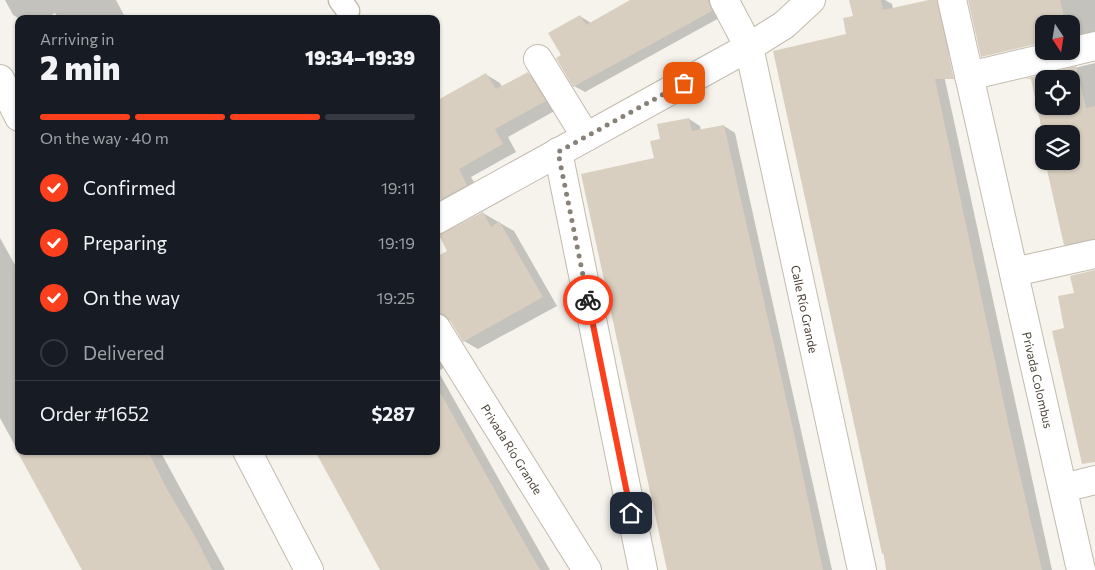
<!DOCTYPE html>
<html lang="en">
<head>
<meta charset="utf-8">
<style>
  :root { --surface:#171b24; --page:#242831; --text:#f1f3f6; --muted:#9ea1a6; --line:#363941; --accent:#fc3f1d }
  body { margin:0; font-family:Commissioner,sans-serif; background:var(--page); color:var(--text); height:100vh; display:flex; flex-direction:column; font-size:19px; white-space:nowrap }
  * { box-sizing:border-box; margin:0 }
  p { font-size:16px; color:var(--muted) }
  .icon { flex:none; width:28px; height:28px; fill:none; stroke:currentColor; stroke-width:2; stroke-linecap:round; stroke-linejoin:round }
  .map { position:relative; flex:1; overflow:hidden }
  .side { position:absolute; left:15px; top:15px; width:425px; height:440px; display:flex; flex-direction:column; background:var(--surface); border-radius:10px; box-shadow:0 1px 4px #0004 }
  .side>* { flex:none }
  .needle { width:32px; rotate:168deg }
  .buttons { position:absolute; left:1035px; top:15px; display:grid; gap:10px }
  .buttons a { display:grid; place-items:center; width:45px; height:45px; border-radius:10px; background:var(--surface); box-shadow:0 1px 4px #0004; font-size:25px }
  .pin { position:absolute; display:grid; place-items:center; width:42px; height:42px; color:#fff; margin:-21px; border-radius:10px; box-shadow:0 2px 8px #0006 }
  .courier { position:absolute; display:grid; place-items:center; width:50px; height:50px; margin:-25px; border:4px solid #fc3f1d; border-radius:50%; background:#fff; color:#222; box-shadow:0 1px 6px #0007 }
  .overview em { font-style:normal; font-weight:800 }
  .overview div { display:flex; flex-direction:column-reverse }
  .overview { display:flex; align-items:center; justify-content:space-between; height:85px; padding:0 25px }
  h1 { font-size:32px; font-weight:800; line-height:38px }
  .bar { display:grid; grid-template-columns:repeat(4,1fr); gap:8px 5px; align-content:center; height:60px; padding:0 25px }
  .bar i { height:6px; border-radius:4px; background:var(--line) }
  .bar .selected { background:var(--accent) }
  .bar p { grid-column:span 4 }
  .line { display:flex; align-items:center; gap:12px; padding:0 25px; border-top:1px solid var(--line) }
  .line div { flex:1 }
  ol { padding:0 25px; list-style:none }
  li { display:flex; align-items:center; gap:15px; height:55px }
  li p { margin-inline-start:auto }
  li .icon { padding:5px; border-radius:50%; background:var(--accent); color:#fff; stroke-width:4 }
  li:last-child { color:var(--muted) }
  li i { width:28px; height:28px; border:2px solid var(--line); border-radius:50% }
  .map>svg:first-child { display:block }
</style>
</head>
<body>
<div class="map">
<svg width="1095" height="570" viewBox="0 0 1095 570">
  <rect width="100%" height="100%" fill="#f6f3ec"/>
  <g fill="#0003">
    <path d="M5,0H116L126,19H59L55,13L45,19H20L13,15Z"/>
    <path d="M634,0H713L721,17L585,92L574,86L563,56L580,16L591,23Z"/>
    <path d="M867,0H885L892,4L893,9L935,0L949,7L958,53L940,57L1052,570H887L774,52L847,35L854,17Z"/>
    <path d="M968,0H1095V40L1071,46V24H1044V44Z"/>
    <path d="M1095,63V248L1078,252L1065,244L1071,161V79L1046,75Z"/>
    <path d="M528,74L541,81L558,109L508,137L516,152L471,177L480,192L453,207L440,199L487,75L500,83L502,87Z"/>
    <path d="M689,119L700,126L701,131L724,126L735,133L832,570H669L656,159L662,140Z"/>
    <path d="M483,213L514,231L557,306L478,349L464,341L451,320L443,322L436,330V259L449,251Z"/>
    <path d="M0,238L19,272V451H160L225,570H83L0,418Z"/>
    <path d="M436,344L449,365L438,371L550,570H382L436,451Z"/>
  </g>
  <g fill="#d8cfc1" fill-rule="evenodd">
    <path d="M630,0H708L712,11L573,87L556,58L561,55L548,33L580,15L586,25Z"/>
    <path d="M849,0H881L883,10L929,0H937L954,79H935L1009,427L1042,570H886L884,553L882,554L858,442L773,51L846,34L843,18L853,16Z"/>
    <path d="M968,0H1060L1066,24H1044V42L981,57Z"/>
    <path d="M1076,66L1086,108L1095,106V239L1064,245L1047,170L1050,169L1048,161H1071V134H1044V140L1031,79H1025ZM1044,79H1071V106H1044Z"/>
    <path d="M528,72L546,101L495,129L503,144L459,169L467,185L436,202V101L486,73L496,89Z"/>
    <path d="M689,118L692,131L724,125L793,429L823,570H667L581,174L654,158L650,141L660,139L657,124Z"/>
    <path d="M483,212L491,227L499,221L543,297L463,342L449,319L444,314L436,312V257L447,251L439,235Z"/>
    <path d="M1095,270V462L1082,464L1052,331L1064,328L1058,296L1074,293L1070,276Z"/>
    <path d="M436,385L521,537L540,570H380L315,451H436Z"/>
    <path d="M17,451H148L167,489L196,538L212,570H82Z"/>
  </g>
  <g fill="none" stroke-linecap="round" stroke-linejoin="round">
    <defs>
      <path id="service" d="M340,0L348,11"/>
      <g id="minor">
        <path d="M724,0L749,47L862,570"/>
        <path d="M952,0L1081,570"/>
        <path d="M538,59L586,137"/>
        <path d="M969,76L1095,46"/>
        <path d="M0,79L19,117"/>
        <path d="M558,152L643,570"/>
        <path d="M436,220L749,47L784,25L811,0"/>
        <path d="M1014,272L1095,254"/>
        <path d="M436,328L587,570"/>
        <path d="M247,451L309,570"/>
        <path d="M1063,488L1095,480"/>
      </g>
    </defs>
    <use href="#service" stroke="#c2bbae" stroke-width="25"/>
    <use href="#minor" stroke="#c2bbae" stroke-width="30"/>
    <use href="#service" stroke="#fff" stroke-width="22"/>
    <use href="#minor" stroke="#fff" stroke-width="28"/>
  </g>
  <g fill="none" stroke-linecap="round" stroke-linejoin="round">
    <path stroke="#878178" stroke-width="5" stroke-dasharray="0 9" d="M588,300L558,152L684,83"/>
    <path stroke="#fc3f1d" stroke-width="6" d="M588,300L631,513"/>
  </g>
  <g text-anchor="middle" dominant-baseline="central" stroke-width="4" stroke-linejoin="round" paint-order="stroke">
    <g font-size="12" fill="#4b4439" stroke="#fff">
      <text transform="translate(805 309) rotate(78)">Calle Río Grande</text>
      <text transform="translate(1038 380) rotate(77)">Privada Colombus</text>
      <text transform="translate(512 449) rotate(58)">Privada Río Grande</text>
    </g>
  </g>
</svg>
<div class="buttons">
<a><svg class="needle" viewBox="-14 -14 28 28"><path d="M0-13l5 13h-10z" fill="#e53935"/><path d="M0 13l5-13h-10z" fill="#9ea1a6"/></svg></a>
<a><svg class="icon" aria-label="locate" viewBox="0 0 24 24"><circle cx="12" cy="12" r="6"/><path d="M12 2v4M12 18v4M2 12h4M18 12h4"/></svg></a>
<a><svg class="icon" aria-label="layers" viewBox="0 0 24 24"><path d="M12 4l9 5-9 5-9-5zM3 14l9 5 9-5"/></svg></a>
</div>
<div class="pin" style="left:684px;top:83px;background:#ea580c"><svg class="icon" aria-label="bag" viewBox="0 0 24 24"><path d="M5 8h14l-1 12H6zM9 8a3 3 0 0 1 6 0"/></svg></div>
<div class="pin" style="left:631px;top:513px;background:#1f2937"><svg class="icon" aria-label="home" viewBox="0 0 24 24"><path d="M3 11l9-7 9 7M6 9v11h12V9"/></svg></div>
<div class="courier" style="left:588px;top:300px"><svg class="icon" aria-label="bike" viewBox="0 0 24 24"><circle cx="6" cy="16" r="4"/><circle cx="18" cy="16" r="4"/><path d="M6 16l4-8h5l3 8M10 8l3 8H6M13 5h3"/></svg></div>
<section class="side">
<div class="overview"><div><h1>2 min</h1><p>Arriving in</p></div><em>19:34–19:39</em></div>
<div class="bar"><i class="selected"></i><i class="selected"></i><i class="selected"></i><i></i><p>On the way · 40 m</p></div>
<ol>
<li><svg class="icon" aria-label="check" viewBox="0 0 24 24"><path d="M5 12l5 5 9-10"/></svg>Confirmed<p>19:11</p></li>
<li><svg class="icon" aria-label="check" viewBox="0 0 24 24"><path d="M5 12l5 5 9-10"/></svg>Preparing<p>19:19</p></li>
<li><svg class="icon" aria-label="check" viewBox="0 0 24 24"><path d="M5 12l5 5 9-10"/></svg>On the way<p>19:25</p></li>
<li><i></i>Delivered</li>
</ol>
<div class="line" style="height:65px"><div>Order #1652</div><b>$287</b></div>
</section>
</div>
</body>
</html>
